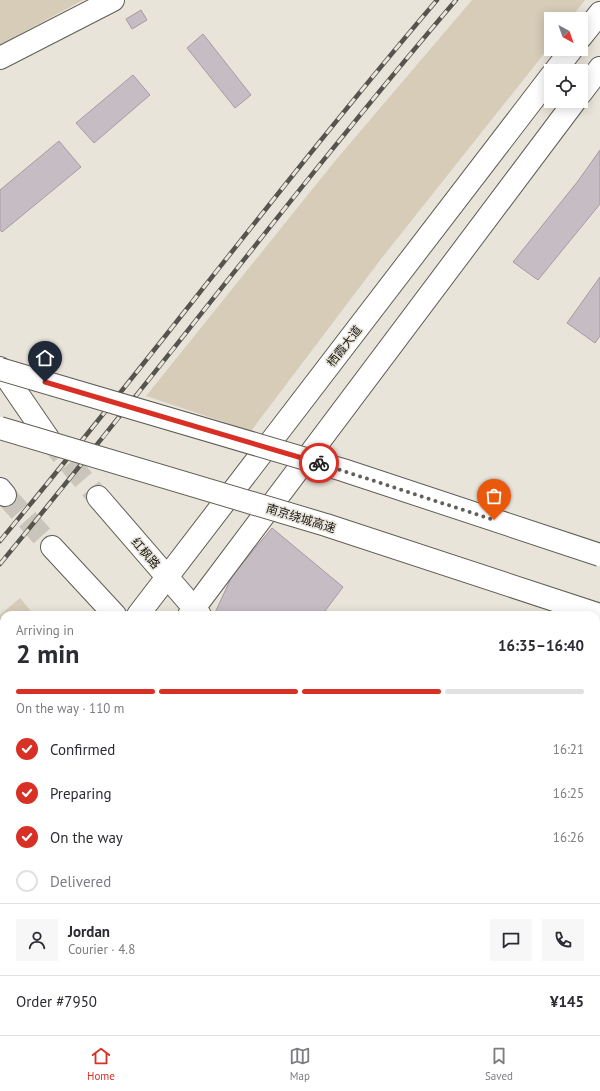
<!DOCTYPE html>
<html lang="en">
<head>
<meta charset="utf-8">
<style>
  :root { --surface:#fff; --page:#f7f7f7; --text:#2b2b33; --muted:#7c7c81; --line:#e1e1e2; --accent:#d93025 }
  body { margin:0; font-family:"PT Sans","Noto Sans SC",sans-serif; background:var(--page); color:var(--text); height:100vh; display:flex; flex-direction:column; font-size:15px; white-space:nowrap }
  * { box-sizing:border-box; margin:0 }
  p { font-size:13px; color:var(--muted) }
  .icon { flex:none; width:22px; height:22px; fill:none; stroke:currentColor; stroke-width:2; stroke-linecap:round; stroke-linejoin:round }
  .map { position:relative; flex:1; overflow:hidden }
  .sheet { position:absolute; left:0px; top:611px; width:600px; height:424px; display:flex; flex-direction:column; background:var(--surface); border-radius:12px 12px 0 0; box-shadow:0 2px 10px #0003 }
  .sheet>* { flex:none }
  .needle { width:26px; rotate:140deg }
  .controls { position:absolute; left:544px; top:12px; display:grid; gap:8px }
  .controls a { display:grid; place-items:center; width:44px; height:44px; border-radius:0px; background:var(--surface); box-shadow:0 2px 10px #0003; font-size:20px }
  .pin { position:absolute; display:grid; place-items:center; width:34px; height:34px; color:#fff; margin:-41px -17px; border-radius:50% 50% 50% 0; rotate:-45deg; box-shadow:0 0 4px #0007 }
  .pin .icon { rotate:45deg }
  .courier { position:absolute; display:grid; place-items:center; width:40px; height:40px; margin:-20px; border:3px solid #d93025; border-radius:50%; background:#fff; color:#222; box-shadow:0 1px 5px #0007 }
  .summary em { font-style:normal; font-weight:700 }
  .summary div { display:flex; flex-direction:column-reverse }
  .summary { display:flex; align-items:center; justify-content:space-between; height:68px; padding:0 16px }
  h1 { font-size:26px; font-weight:700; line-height:30px }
  .bar { display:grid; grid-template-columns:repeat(4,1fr); gap:6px 4px; align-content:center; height:48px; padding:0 16px }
  .bar i { height:5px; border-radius:3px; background:var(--line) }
  .bar .active { background:var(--accent) }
  .bar p { grid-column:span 4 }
  .line { display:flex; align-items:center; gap:10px; padding:0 16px; border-top:1px solid var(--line) }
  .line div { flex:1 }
  .round { display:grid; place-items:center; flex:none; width:42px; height:42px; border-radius:0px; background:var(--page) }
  ol { padding:0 16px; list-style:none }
  li { display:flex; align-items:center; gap:12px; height:44px }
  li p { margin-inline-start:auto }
  li .icon { padding:4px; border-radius:50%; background:var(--accent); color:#fff; stroke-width:4 }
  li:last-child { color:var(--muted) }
  li i { width:22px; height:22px; border:2px solid var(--line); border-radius:50% }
  .dock { display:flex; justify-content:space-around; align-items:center; height:56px; border-top:1px solid var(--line); background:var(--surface); font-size:11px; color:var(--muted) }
  .dock a { display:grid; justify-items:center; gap:2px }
  .dock .active { color:var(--accent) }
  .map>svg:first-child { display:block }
</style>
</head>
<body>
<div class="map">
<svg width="600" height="1035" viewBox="0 0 600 1035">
  <rect width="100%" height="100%" fill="#e9e4da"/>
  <g fill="#d6ccb8">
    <path d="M0,0H83L0,45Z"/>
    <path d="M472,0H585L570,19H551V45L381,259L251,431L146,396L335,161Z"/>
    <path d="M20,598L30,610L31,615H4V753L0,758V615Z"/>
    <path d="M596,968L600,969V1035H368L372,1031H596Z"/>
  </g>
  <g fill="#c6bcc3" stroke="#a59ba2">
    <path d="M141,10L147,20L132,29L126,19Z"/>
    <path d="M203,34L251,95L235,108L187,48Z"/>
    <path d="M133,75L150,95L94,143L76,123Z"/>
    <path d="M59,141L81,167L2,232L0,230V190Z"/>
    <path d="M600,150V204L538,280L513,262L578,181Z"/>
    <path d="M600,277V336L595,343L567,323Z"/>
    <path d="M272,528L343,587L322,615H214L232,576Z"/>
    <path d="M4,911V1031H27L23,1035H0V917Z"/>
  </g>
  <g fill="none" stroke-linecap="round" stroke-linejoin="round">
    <g stroke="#cac5bc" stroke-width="22" stroke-dasharray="22 11" stroke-linecap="butt">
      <path d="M48,438L98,497"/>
      <path d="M5,495L52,547"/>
    </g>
    <defs>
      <path id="minor" d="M0,58L113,0"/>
      <g id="major">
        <path d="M581,37L600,13"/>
        <path d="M555,71L572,49"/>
        <path d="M581,93L600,68"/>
        <path d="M0,368L48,438"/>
        <path d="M0,489L5,495"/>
        <path d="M98,497L200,615"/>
        <path d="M52,547L115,615"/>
        <path d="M138,615L551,76"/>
        <path d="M189,615L575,101"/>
        <path d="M0,788L4,783"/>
        <path d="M0,853L4,848"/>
        <path d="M596,867L600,868"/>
        <path d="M596,927L600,928"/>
      </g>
    </defs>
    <use href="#minor" stroke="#615d54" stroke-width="24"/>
    <use href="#major" stroke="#615d54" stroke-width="24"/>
    <use href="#minor" stroke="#fff" stroke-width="22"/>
    <use href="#major" stroke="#fff" stroke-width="22"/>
    <defs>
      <g id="rail">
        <path d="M0,541C148,363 286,177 437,0"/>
        <path d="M0,564C154,378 299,184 456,0"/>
      </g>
    </defs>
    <use href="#rail" stroke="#56544e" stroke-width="4.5"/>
    <use href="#rail" stroke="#e9e4da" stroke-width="3" stroke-dasharray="9" stroke-linecap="butt"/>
    <defs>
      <g id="highway-bridge">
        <path d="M0,369L343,470L600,555"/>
        <path d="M0,428L326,525L600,615"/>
      </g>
    </defs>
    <use href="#highway-bridge" stroke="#615d54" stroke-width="24" stroke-linecap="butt"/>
    <use href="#highway-bridge" stroke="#fff" stroke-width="22"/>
  </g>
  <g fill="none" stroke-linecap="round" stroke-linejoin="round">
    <path stroke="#615f59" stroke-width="4" stroke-dasharray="0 7.2" d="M319,463L494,520"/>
    <path stroke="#d93025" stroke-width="5" d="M45,382L319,463"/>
  </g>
  <g text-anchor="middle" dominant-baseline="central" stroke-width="3" stroke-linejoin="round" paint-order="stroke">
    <g font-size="12" fill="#181713" stroke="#e9e4da">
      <text transform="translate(344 346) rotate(-52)">栖霞大道</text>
      <text transform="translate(301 518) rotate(17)">南京绕城高速</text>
      <text transform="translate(146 553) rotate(49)">红枫路</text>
    </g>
  </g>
</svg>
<div class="controls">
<a><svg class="needle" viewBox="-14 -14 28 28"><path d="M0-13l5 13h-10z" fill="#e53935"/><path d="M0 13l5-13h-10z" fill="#7c7c81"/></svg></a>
<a><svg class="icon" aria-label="locate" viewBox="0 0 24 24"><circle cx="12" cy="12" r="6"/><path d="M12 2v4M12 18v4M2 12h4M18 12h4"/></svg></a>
</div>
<div class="pin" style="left:494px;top:520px;background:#ea580c"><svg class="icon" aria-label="bag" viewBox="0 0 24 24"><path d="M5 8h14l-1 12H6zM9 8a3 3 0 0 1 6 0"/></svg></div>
<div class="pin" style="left:45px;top:382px;background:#1f2937"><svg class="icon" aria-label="home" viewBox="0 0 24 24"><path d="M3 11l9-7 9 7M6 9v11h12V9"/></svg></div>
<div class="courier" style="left:319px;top:463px"><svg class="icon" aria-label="bike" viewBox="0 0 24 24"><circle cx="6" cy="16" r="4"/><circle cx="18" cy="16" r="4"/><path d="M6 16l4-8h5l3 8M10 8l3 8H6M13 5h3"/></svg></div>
<section class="sheet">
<div class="summary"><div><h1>2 min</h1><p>Arriving in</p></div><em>16:35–16:40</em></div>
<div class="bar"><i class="active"></i><i class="active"></i><i class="active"></i><i></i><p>On the way · 110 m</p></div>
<ol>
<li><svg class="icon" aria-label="check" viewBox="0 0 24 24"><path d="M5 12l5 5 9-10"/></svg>Confirmed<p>16:21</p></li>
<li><svg class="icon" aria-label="check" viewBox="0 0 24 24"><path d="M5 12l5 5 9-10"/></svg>Preparing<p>16:25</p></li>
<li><svg class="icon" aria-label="check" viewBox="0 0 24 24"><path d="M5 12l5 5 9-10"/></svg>On the way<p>16:26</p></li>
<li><i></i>Delivered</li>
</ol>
<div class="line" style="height:72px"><a class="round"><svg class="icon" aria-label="person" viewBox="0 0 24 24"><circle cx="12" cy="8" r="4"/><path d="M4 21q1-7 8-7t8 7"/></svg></a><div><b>Jordan</b><p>Courier · 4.8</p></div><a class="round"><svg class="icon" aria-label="chat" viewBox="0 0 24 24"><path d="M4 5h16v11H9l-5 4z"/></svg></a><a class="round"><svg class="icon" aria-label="phone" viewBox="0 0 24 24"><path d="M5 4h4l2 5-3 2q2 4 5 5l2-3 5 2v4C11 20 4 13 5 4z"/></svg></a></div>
<div class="line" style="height:52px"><div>Order #7950</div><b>¥145</b></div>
</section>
</div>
<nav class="dock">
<a class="active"><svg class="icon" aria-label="home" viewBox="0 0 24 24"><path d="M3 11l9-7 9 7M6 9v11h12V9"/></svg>Home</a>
<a><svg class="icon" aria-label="map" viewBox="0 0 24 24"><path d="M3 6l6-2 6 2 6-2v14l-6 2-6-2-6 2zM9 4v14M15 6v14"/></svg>Map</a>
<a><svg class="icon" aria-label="saved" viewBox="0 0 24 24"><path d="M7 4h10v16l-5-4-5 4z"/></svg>Saved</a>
</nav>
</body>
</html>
